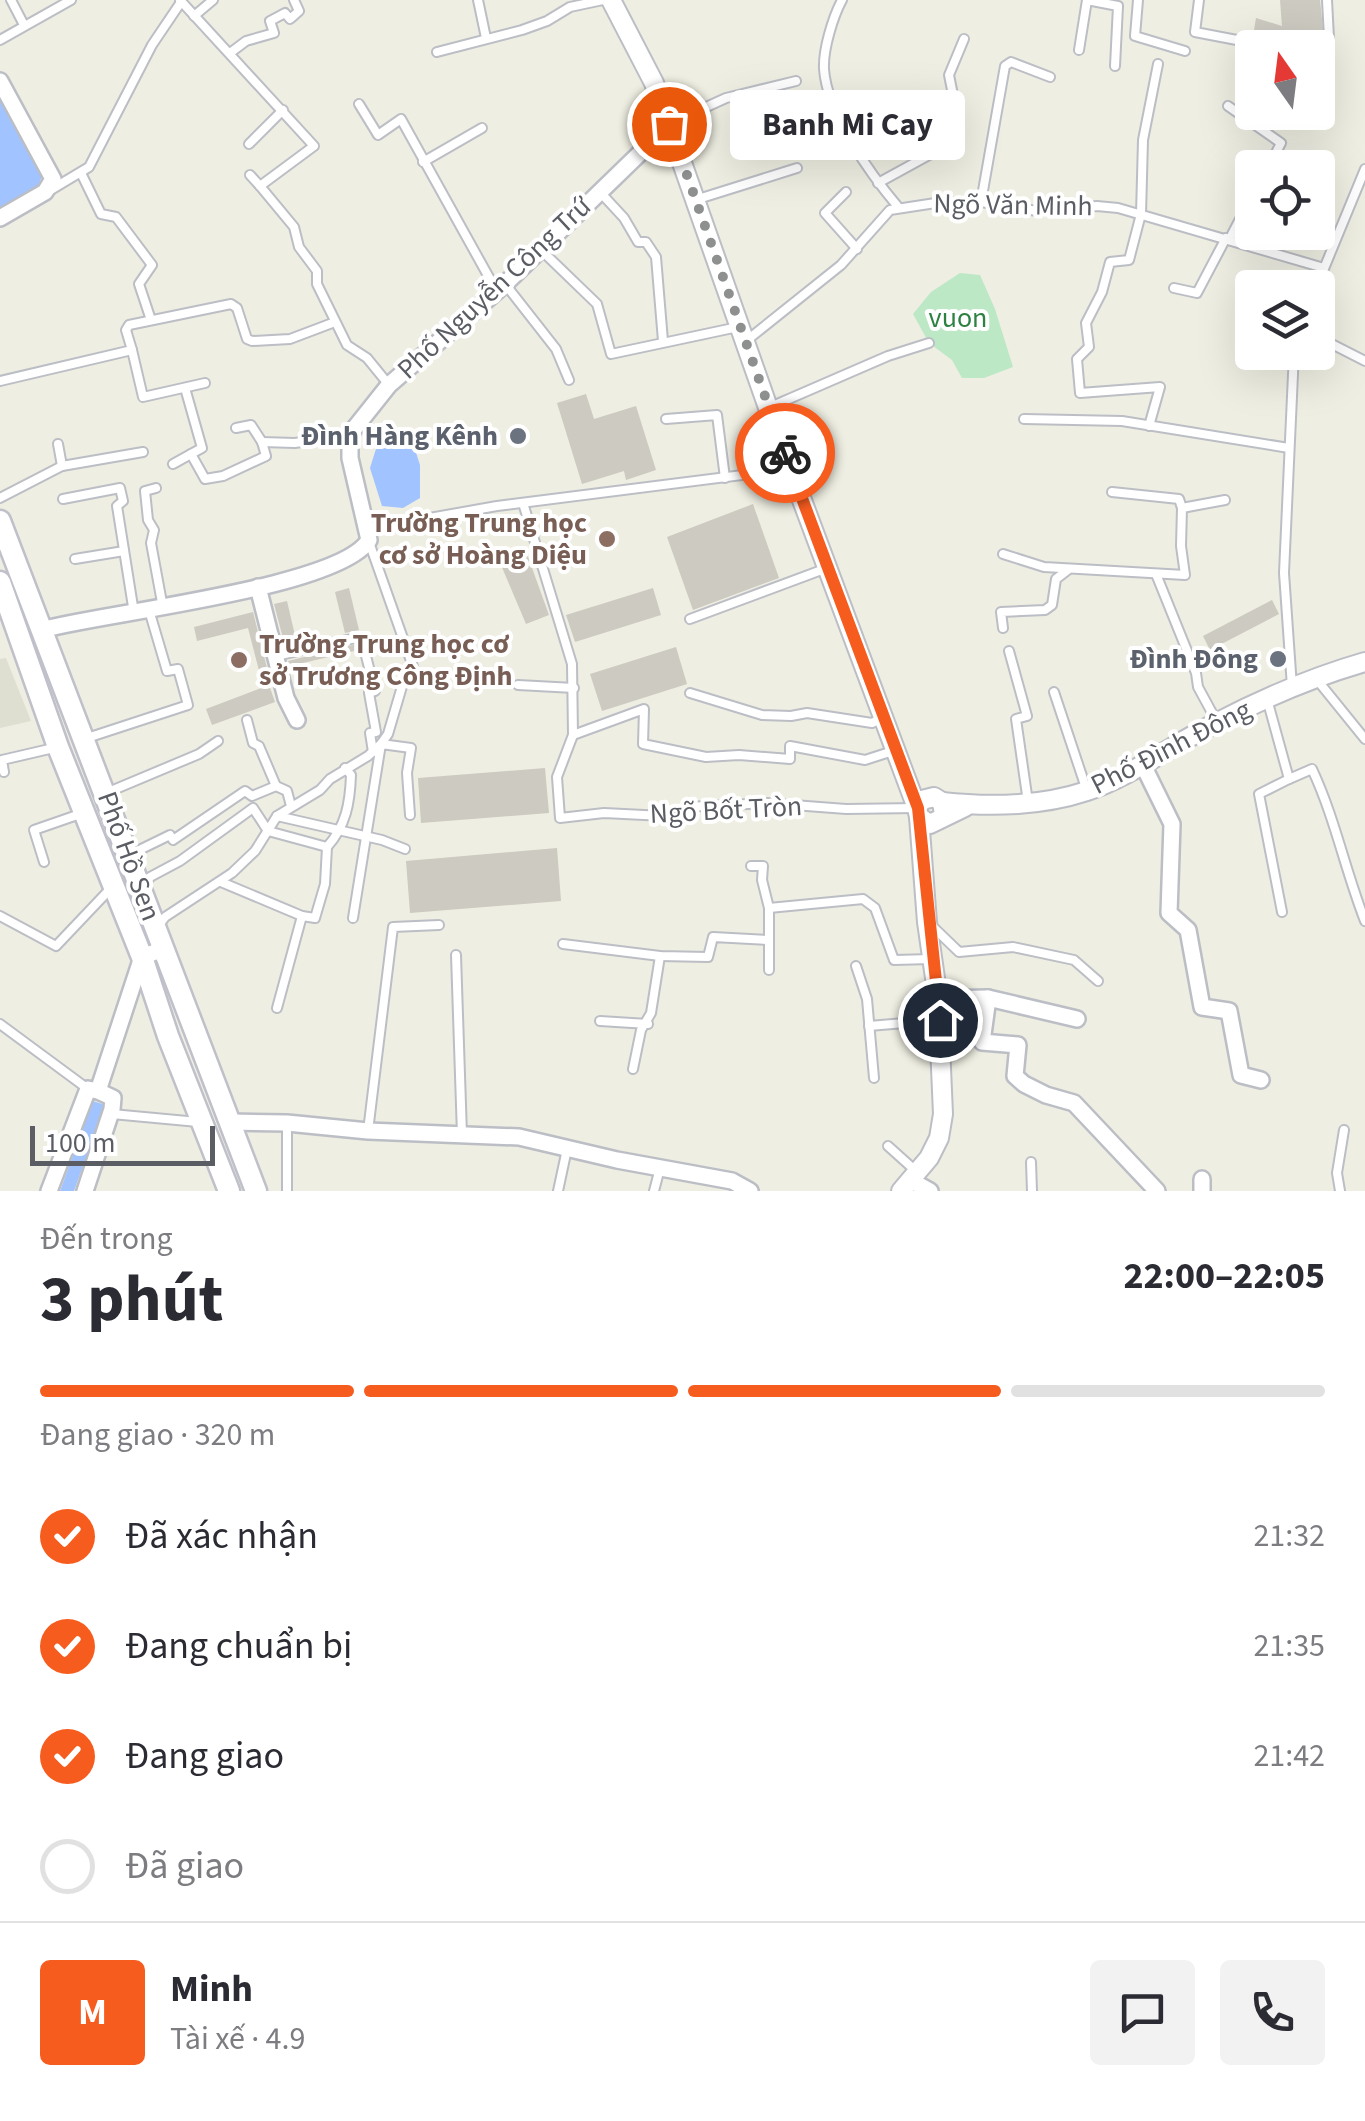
<!DOCTYPE html>
<html lang="vi">
<head>
<meta charset="utf-8">
<style>
  :root { --surface:#fff; --page:#f2f2f3; --text:#2b2b33; --muted:#7c7c81; --line:#e1e1e2; --accent:#f75c1f }
  body { margin:0; font-family:"Source Sans 3",sans-serif; background:var(--page); color:var(--text); height:100vh; display:flex; flex-direction:column; font-size:38px; white-space:nowrap }
  * { box-sizing:border-box; margin:0 }
  p { font-size:32px; color:var(--muted) }
  .icon { flex:none; width:55px; height:55px; fill:none; stroke:currentColor; stroke-width:2; stroke-linecap:round; stroke-linejoin:round }
  .map { position:relative; height:1191px; overflow:hidden }
  .drawer { display:flex; flex-direction:column; background:var(--surface); flex:1 }
  .drawer>* { flex:none }
  .needle { width:65px; rotate:346deg }
  .controls { position:absolute; left:1235px; top:30px; display:grid; gap:20px }
  .controls a { display:grid; place-items:center; width:100px; height:100px; border-radius:10px; background:var(--surface); box-shadow:0 10px 40px #0002; font-size:50px }
  .scale { position:absolute; left:30px; bottom:25px; width:185px; box-sizing:border-box; padding-left:10px; border:5px solid #5a5d64; border-top:0; font-size:28px; line-height:35px; white-space:nowrap; color:#5a5d64; -webkit-text-stroke:8px #fff; paint-order:stroke }
  .pin { position:absolute; display:grid; place-items:center; width:85px; height:85px; color:#fff; margin:-42px; border:5px solid #fff; border-radius:50%; box-shadow:0 2px 10px #0007 }
  .courier { position:absolute; display:grid; place-items:center; width:100px; height:100px; margin:-50px; border:8px solid #f75c1f; border-radius:50%; background:#fff; color:#222; box-shadow:0 2px 12px #0007 }
  .bubble { position:absolute; height:70px; border-radius:10px; background:var(--surface); box-shadow:0 10px 40px #0002; font-size:32px; font-weight:700; line-height:70px; text-align:center }
  .summary em { font-style:normal; font-weight:700 }
  .summary div { display:flex; flex-direction:column-reverse }
  .summary { display:flex; align-items:center; justify-content:space-between; height:170px; padding:0 40px }
  h1 { font-size:65px; font-weight:700; line-height:75px }
  .bar { display:grid; grid-template-columns:repeat(4,1fr); gap:15px 10px; align-content:center; height:120px; padding:0 40px }
  .bar i { height:12px; border-radius:8px; background:var(--line) }
  .bar .on { background:var(--accent) }
  .bar p { grid-column:span 4 }
  .line { display:flex; align-items:center; gap:25px; padding:0 40px; border-top:2px solid var(--line) }
  .line div { flex:1 }
  .round { display:grid; place-items:center; flex:none; width:105px; height:105px; border-radius:10px; background:var(--page) }
  ol { padding:0 40px; list-style:none }
  li { display:flex; align-items:center; gap:30px; height:110px }
  li p { margin-inline-start:auto }
  li .icon { padding:10px; border-radius:50%; background:var(--accent); color:#fff; stroke-width:4 }
  li:last-child { color:var(--muted) }
  li i { width:55px; height:55px; border:5px solid var(--line); border-radius:50% }
  .map>svg:first-child { display:block }
</style>
</head>
<body>
<div class="map">
<svg width="1365" height="1191" viewBox="0 0 1365 1191">
  <rect width="100%" height="100%" fill="#efeee2"/>
  <path fill="#deded1" d="M6,658L31,721L0,728V659Z"/>
  <path fill="#bce8c5" d="M960,273L980,275L995,309L1013,367L984,378H962L952,360L929,343L913,314L931,292Z"/>
  <g fill="#a1c3ff">
    <path d="M0,91L43,173L38,187L0,211Z"/>
    <path d="M396,427L410,434L420,465V498L403,508L382,506L370,468L381,433Z"/>
    <path d="M93,1101L105,1105L74,1191H60Z"/>
  </g>
  <g fill="#cccac1">
    <path d="M1280,0H1320L1325,48H1251L1256,18L1282,26Z"/>
    <path d="M586,394L594,419L636,406L656,470L626,480L624,471L582,484L557,403Z"/>
    <path d="M753,504L779,578L693,610L667,537Z"/>
    <path d="M527,554L549,615L526,624L501,565Z"/>
    <path d="M349,588L359,630L345,633L335,592Z"/>
    <path d="M653,588L661,615L575,642L566,615Z"/>
    <path d="M1272,600L1279,614L1210,650L1203,636Z"/>
    <path d="M287,601L297,644L285,646L274,604Z"/>
    <path d="M253,612L271,684L263,686L248,628L197,641L194,627Z"/>
    <path d="M365,642L367,648L290,666L288,661Z"/>
    <path d="M676,647L687,684L602,711L590,674Z"/>
    <path d="M269,685L275,702L212,725L206,709Z"/>
    <path d="M545,768L549,813L421,823L418,778Z"/>
    <path d="M557,848L561,901L410,913L406,861Z"/>
  </g>
  <g fill="none" stroke-linecap="round" stroke-linejoin="round">
    <defs>
      <g id="service">
        <path d="M11,0L24,25"/>
        <path d="M180,0L314,146L260,186L294,227L299,247L317,271V284L347,345L367,358L389,385"/>
        <path d="M478,0L486,38"/>
        <path d="M842,0C833,17 823,49 824,69C827,114 871,175 899,208"/>
        <path d="M1138,0L1135,36L1185,51"/>
        <path d="M1199,0L1195,32L1242,41"/>
        <path d="M1327,0L1329,38"/>
        <path d="M194,16L213,0"/>
        <path d="M0,40L71,0"/>
        <path d="M1079,50L1087,0L1118,6L1115,66"/>
        <path d="M437,52L522,30L547,21L570,7L603,0"/>
        <path d="M230,53L246,41L274,33L270,21L285,13L290,19L299,11L294,0"/>
        <path d="M771,88L788,144L805,138"/>
        <path d="M359,104L378,135L401,119L496,290"/>
        <path d="M1228,106L1281,143L1268,168"/>
        <path d="M669,124L726,98L796,81"/>
        <path d="M249,144L283,110"/>
        <path d="M423,162L482,128"/>
        <path d="M81,173L101,214L116,217L152,265L139,284L151,320"/>
        <path d="M250,175L260,186"/>
        <path d="M878,183L940,149L947,114L956,110L949,75L964,39"/>
        <path d="M49,191L89,167L152,45L181,2"/>
        <path d="M599,191L624,218L638,242H646L656,257L663,341"/>
        <path d="M846,192L825,213L857,249"/>
        <path d="M695,200L797,168"/>
        <path d="M981,202L1005,66L1011,62L1050,77"/>
        <path d="M1229,240L1252,196"/>
        <path d="M540,249L597,304L611,354L738,327"/>
        <path d="M505,284L556,349L569,380"/>
        <path d="M1174,288L1197,293L1226,238"/>
        <path d="M1316,288L1365,169"/>
        <path d="M1318,337L1365,361"/>
        <path d="M746,341L841,265L890,210L942,202H981L1037,211L1097,206L1118,208L1324,268"/>
        <path d="M132,350L143,397L205,383"/>
        <path d="M0,381L132,350L126,330L129,325L231,304L237,308L247,339L252,341L290,339L335,322"/>
        <path d="M185,388L202,448L191,454"/>
        <path d="M768,408L888,356L929,343"/>
        <path d="M666,419L717,415L725,478"/>
        <path d="M1024,419L1122,421L1289,448"/>
        <path d="M1149,426L1160,387L1080,393L1077,359L1089,347L1086,323L1102,292L1110,262L1129,260L1141,214L1143,140L1158,64"/>
        <path d="M262,442L295,443L350,434"/>
        <path d="M58,444L62,466"/>
        <path d="M173,464L191,454L205,479L223,476L266,456L262,442L251,425L236,428"/>
        <path d="M156,488L145,491L148,520L154,530L151,543L163,608"/>
        <path d="M1112,492L1179,499L1182,508"/>
        <path d="M0,498L62,466L143,452"/>
        <path d="M63,499L120,488L123,501L117,506L134,613"/>
        <path d="M523,503L572,664L573,735L557,777L560,818L604,813L684,817L686,807L767,803L846,809L917,808"/>
        <path d="M367,529L497,506L790,469"/>
        <path d="M1003,554L1044,567L1185,575L1181,546L1182,508L1225,500"/>
        <path d="M75,559L124,551"/>
        <path d="M1156,574L1196,673L1198,687L1217,722"/>
        <path d="M690,619L827,568"/>
        <path d="M1003,628L1001,612L1045,610L1052,605L1056,579L1069,569"/>
        <path d="M1009,651L1027,716L1016,719L1028,802"/>
        <path d="M276,656L360,637"/>
        <path d="M366,656L375,691L369,693L376,732L370,733L373,752"/>
        <path d="M1318,681L1365,739"/>
        <path d="M518,685L574,688"/>
        <path d="M1292,687L1284,573L1294,352"/>
        <path d="M1054,692L1087,791"/>
        <path d="M690,693L762,715L791,716L807,713L872,723L883,718"/>
        <path d="M1267,699L1289,779L1259,794L1282,912"/>
        <path d="M247,720L253,743L259,746L276,786L287,791L291,806"/>
        <path d="M573,735L644,709L643,744L706,757L739,755L790,759V746L865,760L893,751"/>
        <path d="M84,739L188,705L178,669L167,671L149,610"/>
        <path d="M4,772L2,760L58,747"/>
        <path d="M1289,779L1312,769C1335,818 1345,870 1365,921"/>
        <path d="M106,793L199,754L218,741"/>
        <path d="M277,816L382,840L405,849"/>
        <path d="M129,855L170,835L173,840L245,791L252,796L276,786"/>
        <path d="M44,862L34,830L83,813"/>
        <path d="M751,866H763L762,880L769,908V970"/>
        <path d="M221,882L302,916L315,918L325,884L327,847C346,826 350,803 351,775L345,768"/>
        <path d="M144,887L150,877L180,861L253,808L268,831L327,847"/>
        <path d="M769,908L863,899L875,908L894,960L931,959"/>
        <path d="M0,916L56,946L112,887"/>
        <path d="M353,918L381,744L411,748L407,773L410,815"/>
        <path d="M931,925L959,952L1013,947L1074,960L1098,981"/>
        <path d="M158,926L165,917L232,873L255,851L277,816L320,790L330,779L368,756L381,744L388,734L403,683L417,678L369,542"/>
        <path d="M563,944L660,956L708,957L713,937L768,940"/>
        <path d="M456,955L462,1135"/>
        <path d="M856,966L867,999L874,1078"/>
        <path d="M277,1008L302,916"/>
        <path d="M600,1021L648,1024"/>
        <path d="M0,1024L88,1089"/>
        <path d="M869,1026L940,1020"/>
        <path d="M633,1069L641,1030L651,1013L660,956"/>
        <path d="M112,1114L198,1122"/>
        <path d="M368,1131L393,927L439,925"/>
        <path d="M888,1146L918,1173"/>
        <path d="M1031,1162L1032,1191"/>
        <path d="M287,1191V1123"/>
        <path d="M558,1191L567,1149"/>
        <path d="M654,1191L660,1168"/>
        <path d="M1340,1191L1337,1173L1344,1130"/>
      </g>
      <g id="minor">
        <path d="M0,81L53,179L45,192L0,218"/>
        <path d="M258,587L286,698L297,720"/>
        <path d="M41,630C102,613 340,588 369,540L350,458V434L389,385L505,284L669,125"/>
        <path d="M1142,763L1172,824L1169,913L1188,930L1202,1007L1229,1011L1241,1075L1261,1080"/>
        <path d="M938,999L988,998"/>
        <path d="M1077,1019L988,998L982,1042L1018,1045L1015,1076L1024,1084L1046,1095L1074,1103L1157,1191"/>
        <path d="M229,1122L287,1123L368,1131L519,1137L617,1160L732,1181L750,1191"/>
        <path d="M1202,1179V1191"/>
        <path d="M912,1181L930,1191"/>
        <path d="M49,1191L88,1089L98,1091L142,957L163,949"/>
        <path d="M85,1191L112,1109L113,1098L98,1091"/>
      </g>
      <g id="tertiary">
        <path d="M611,0L654,83L778,436L917,808"/>
        <path d="M942,802C988,807 1042,806 1087,791C1132,776 1173,744 1216,723C1264,698 1313,677 1365,662"/>
        <path d="M944,815L942,802L934,797L922,800L917,808L919,817L930,824L965,807"/>
        <path d="M901,1191L929,1158L939,1138L943,1114L938,999L927,922L919,817"/>
      </g>
      <g id="secondary">
        <path d="M0,521L256,1191"/>
        <path d="M0,582L58,747L142,957L168,1036L229,1191"/>
      </g>
    </defs>
    <use href="#service" stroke="#bcbec5" stroke-width="12"/>
    <use href="#minor" stroke="#bcbec5" stroke-width="20"/>
    <use href="#tertiary" stroke="#bcbec5" stroke-width="22"/>
    <use href="#secondary" stroke="#bfc0c9" stroke-width="25"/>
    <use href="#service" stroke="#fff" stroke-width="8"/>
    <use href="#minor" stroke="#fff" stroke-width="15"/>
    <use href="#tertiary" stroke="#fff" stroke-width="18"/>
    <use href="#secondary" stroke="#fff" stroke-width="20"/>
  </g>
  <g fill="none" stroke-linecap="round" stroke-linejoin="round">
    <path stroke="#8e9090" stroke-width="10" stroke-dasharray="0 18" d="M669,124L785,453"/>
    <path stroke="#f75c1f" stroke-width="12" d="M785,453L918,808L940,1020"/>
  </g>
  <g fill="#6b7280" stroke="#fff" stroke-width="4">
    <circle cx="518" cy="436" r="10"/>
    <circle cx="1278" cy="659" r="10"/>
  </g>
  <g fill="#8d6e63" stroke="#fff" stroke-width="4">
    <circle cx="607" cy="539" r="10"/>
    <circle cx="239" cy="660" r="10"/>
  </g>
  <g text-anchor="middle" dominant-baseline="central" stroke-width="8" stroke-linejoin="round" paint-order="stroke">
    <g font-size="28" fill="#5a5d64" stroke="#fff">
      <text transform="translate(1013 205) rotate(1)">Ngõ Văn Minh</text>
      <text transform="translate(494 288) rotate(-43)">Phố Nguyễn Công Trứ</text>
      <text transform="translate(1171 747) rotate(-27)">Phố Đình Đông</text>
      <text transform="translate(726 810) rotate(-3)">Ngõ Bốt Tròn</text>
      <text transform="translate(129 856) rotate(70)">Phố Hồ Sen</text>
    </g>
    <g font-size="28" fill="#2d8242" stroke="#fff">
      <text x="958" y="318">vuon</text>
    </g>
    <g font-size="28" font-weight="bold" fill="#5b616d" stroke="#fff" text-anchor="end">
      <text x="498" y="436">Đình Hàng Kênh</text>
      <text x="1258" y="659">Đình Đông</text>
    </g>
    <g font-size="28" font-weight="bold" fill="#785e54" stroke="#fff" text-anchor="end">
      <text x="587" y="523">Trường Trung học<tspan x="587" dy="32">cơ sở Hoàng Diệu</tspan></text>
      <text x="259" y="644" text-anchor="start">Trường Trung học cơ<tspan x="259" dy="32">sở Trương Công Định</tspan></text>
    </g>
  </g>
</svg>
<div class="controls">
<a><svg class="needle" viewBox="-14 -14 28 28"><path d="M0-13l5 13h-10z" fill="#e53935"/><path d="M0 13l5-13h-10z" fill="#7c7c81"/></svg></a>
<a><svg class="icon" aria-label="locate" viewBox="0 0 24 24"><circle cx="12" cy="12" r="6"/><path d="M12 2v4M12 18v4M2 12h4M18 12h4"/></svg></a>
<a><svg class="icon" aria-label="layers" viewBox="0 0 24 24"><path d="M12 4l9 5-9 5-9-5zM3 14l9 5 9-5"/></svg></a>
</div>
<div class="scale">100 m</div>
<div class="pin" style="left:669px;top:124px;background:#ea580c"><svg class="icon" aria-label="bag" viewBox="0 0 24 24"><path d="M5 8h14l-1 12H6zM9 8a3 3 0 0 1 6 0"/></svg></div>
<div class="pin" style="left:940px;top:1020px;background:#1f2937"><svg class="icon" aria-label="home" viewBox="0 0 24 24"><path d="M3 11l9-7 9 7M6 9v11h12V9"/></svg></div>
<div class="courier" style="left:785px;top:453px"><svg class="icon" aria-label="bike" viewBox="0 0 24 24"><circle cx="6" cy="16" r="4"/><circle cx="18" cy="16" r="4"/><path d="M6 16l4-8h5l3 8M10 8l3 8H6M13 5h3"/></svg></div>
<div class="bubble" style="left:730px;top:90px;width:235px">Banh Mi Cay</div>
</div>
<section class="drawer">
<div class="summary"><div><h1>3 phút</h1><p>Đến trong</p></div><em>22:00–22:05</em></div>
<div class="bar"><i class="on"></i><i class="on"></i><i class="on"></i><i></i><p>Đang giao · 320 m</p></div>
<ol>
<li><svg class="icon" aria-label="check" viewBox="0 0 24 24"><path d="M5 12l5 5 9-10"/></svg>Đã xác nhận<p>21:32</p></li>
<li><svg class="icon" aria-label="check" viewBox="0 0 24 24"><path d="M5 12l5 5 9-10"/></svg>Đang chuẩn bị<p>21:35</p></li>
<li><svg class="icon" aria-label="check" viewBox="0 0 24 24"><path d="M5 12l5 5 9-10"/></svg>Đang giao<p>21:42</p></li>
<li><i></i>Đã giao</li>
</ol>
<div class="line" style="height:180px"><b class="round" style="background:var(--accent);color:#fff">M</b><div><b>Minh</b><p>Tài xế · 4.9</p></div><a class="round"><svg class="icon" aria-label="chat" viewBox="0 0 24 24"><path d="M4 5h16v11H9l-5 4z"/></svg></a><a class="round"><svg class="icon" aria-label="phone" viewBox="0 0 24 24"><path d="M5 4h4l2 5-3 2q2 4 5 5l2-3 5 2v4C11 20 4 13 5 4z"/></svg></a></div>
</section>
</body>
</html>
